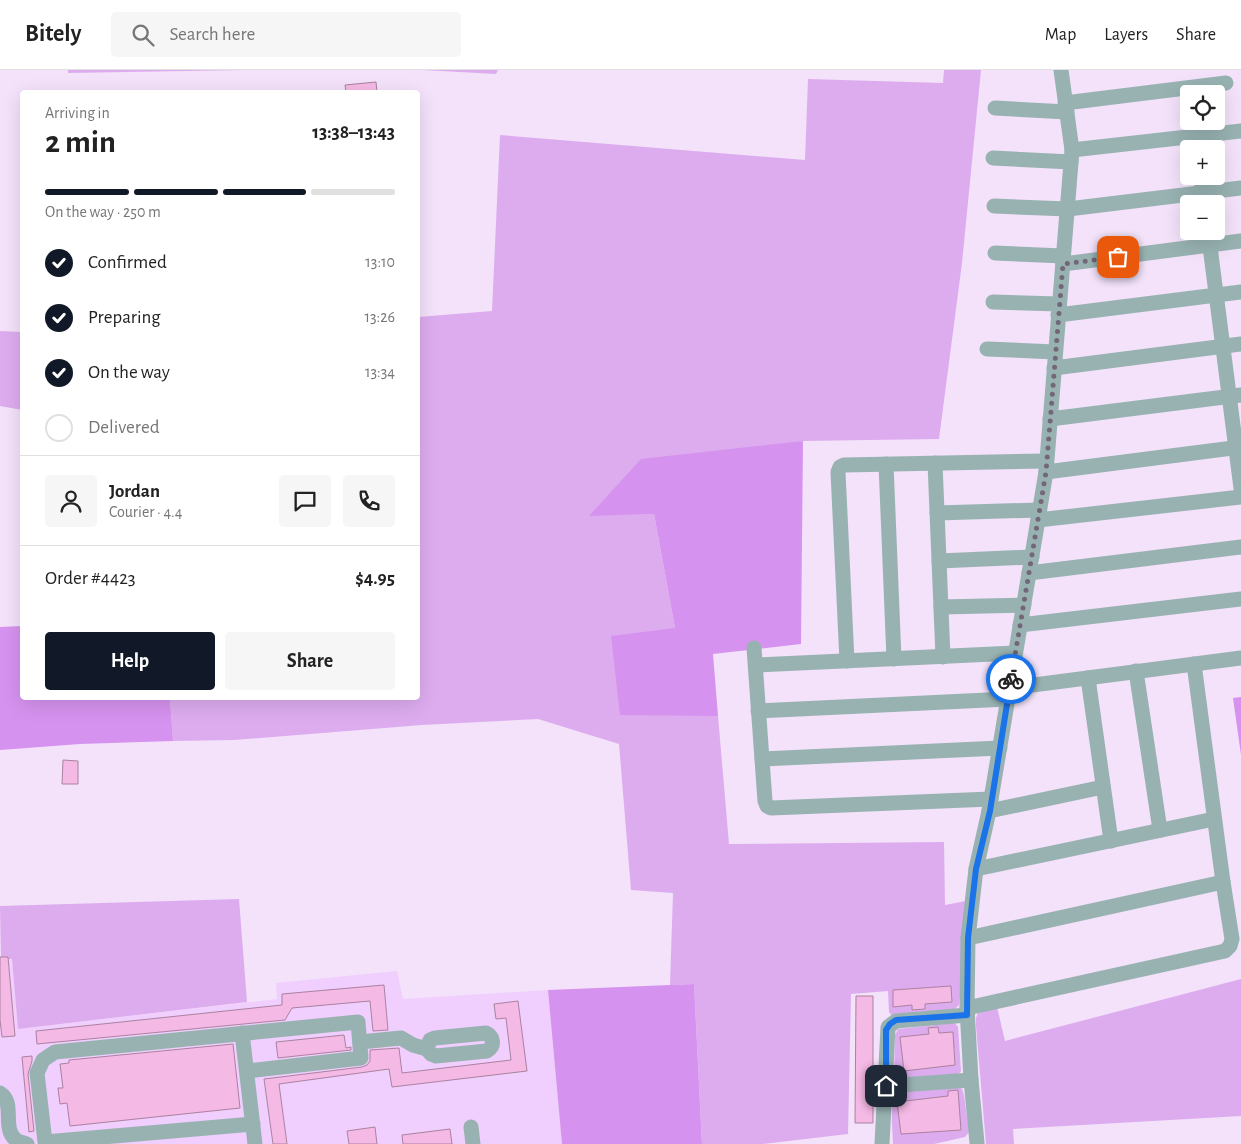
<!DOCTYPE html>
<html lang="en">
<head>
<meta charset="utf-8">
<style>
  :root { --surface:#fff; --page:#f6f6f6; --text:#222; --muted:#767676; --line:#e0e0e0; --accent:#111827 }
  body { margin:0; font-family:"Alegreya Sans",sans-serif; background:var(--page); color:var(--text); height:100vh; display:flex; flex-direction:column; font-size:19px; white-space:nowrap }
  * { box-sizing:border-box; margin:0 }
  p { font-size:16px; color:var(--muted) }
  .icon { flex:none; width:28px; height:28px; fill:none; stroke:currentColor; stroke-width:2; stroke-linecap:round; stroke-linejoin:round }
  .map { position:relative; flex:1; overflow:hidden }
  .side { position:absolute; left:20px; top:20px; width:400px; height:610px; display:flex; flex-direction:column; background:var(--surface); border-radius:5px; box-shadow:0 5px 20px #0002 }
  .side>* { flex:none }
  .controls { position:absolute; left:1180px; top:15px; display:grid; gap:10px }
  .controls a { display:grid; place-items:center; width:45px; height:45px; border-radius:5px; background:var(--surface); box-shadow:0 5px 20px #0002; font-size:25px }
  .pin { position:absolute; display:grid; place-items:center; width:42px; height:42px; color:#fff; margin:-21px; border-radius:10px; box-shadow:0 2px 8px #0006 }
  .courier { position:absolute; display:grid; place-items:center; width:50px; height:50px; margin:-25px; border:4px solid #1a73e8; border-radius:50%; background:#fff; color:#222; box-shadow:0 1px 6px #0007 }
  .headline em { font-style:normal; font-weight:600 }
  .headline div { display:flex; flex-direction:column-reverse }
  .headline { display:flex; align-items:center; justify-content:space-between; height:85px; padding:0 25px }
  h1 { font-size:32px; font-weight:600; line-height:38px }
  .bar { display:grid; grid-template-columns:repeat(4,1fr); gap:8px 5px; align-content:center; height:60px; padding:0 25px }
  .bar i { height:6px; border-radius:4px; background:var(--line) }
  .bar .on { background:var(--accent) }
  .bar p { grid-column:span 4 }
  .line { display:flex; align-items:center; gap:12px; padding:0 25px; border-top:1px solid var(--line) }
  .line div { flex:1 }
  .round { display:grid; place-items:center; flex:none; width:52px; height:52px; border-radius:5px; background:var(--page) }
  ol { padding:0 25px; list-style:none }
  li { display:flex; align-items:center; gap:15px; height:55px }
  li p { margin-inline-start:auto }
  li .icon { padding:5px; border-radius:50%; background:var(--accent); color:#fff; stroke-width:4 }
  li:last-child { color:var(--muted) }
  li i { width:28px; height:28px; border:2px solid var(--line); border-radius:50% }
  .primary-button { display:flex; gap:10px; margin-top:auto; padding:10px 25px }
  .primary-button a { flex:1; height:58px; border-radius:5px; background:var(--accent); color:#fff; font-size:20px; font-weight:600; line-height:58px; text-align:center }
  .primary-button a+a { background:var(--page); color:var(--text) }
  header { display:flex; align-items:center; gap:30px; box-sizing:border-box; height:70px; padding:0 25px; background:var(--surface); border-bottom:1px solid var(--line) }
  header strong { font-size:24px }
  nav { display:flex; gap:28px; margin-inline-start:auto; font-size:18px }
  .search { width:350px; height:45px; background:var(--page); display:flex; align-items:center; gap:12px; box-sizing:border-box; padding:0 18px; border-radius:5px; color:var(--muted); font-size:19px }
  .map>svg:first-child { display:block }
</style>
</head>
<body>
<header>
<strong>Bitely</strong>
<div class="search"><svg class="icon" aria-label="search" viewBox="0 0 24 24"><circle cx="10" cy="10" r="6"/><path d="M15 15l6 6"/></svg>Search here</div>
<nav><a>Map</a><a>Layers</a><a>Share</a></nav>
</header>
<div class="map">
<svg width="1241" height="1074" viewBox="0 0 1241 1074">
  <rect width="100%" height="100%" fill="#f3e2fa"/>
  <path fill="#f0cefd" d="M12,888L18,959L277,929L276,913L397,901L403,929L548,920L562,1074H0V889Z"/>
  <g fill="#ddacef">
    <path d="M68,0H244L68,3Z"/>
    <path d="M423,0H498L496,4Z"/>
    <path d="M944,0H981L962,193L939,369L802,371L590,445L654,444L675,558L718,646L729,774L944,772L945,835L966,831L960,927L959,935L954,940L892,946L889,942L888,921L851,924L848,1064L763,1074H702L694,914L670,915L673,823L631,820L619,674L538,649L422,655L234,670L173,671L170,628H418V247L492,241L500,65L805,90L808,9L943,13Z"/>
    <path d="M0,261L22,262V340L0,336Z"/>
    <path d="M239,829L247,932L18,959L12,889H1L0,836Z"/>
    <path d="M1241,909V1046L1013,1059L1014,1074H986L976,956V948L978,943L997,937L1005,971Z"/>
    <path d="M955,953L958,957L961,1001L958,1005L897,1008L894,1005L895,965L898,959Z"/>
    <path d="M957,1016L962,1019L964,1025L969,1062L965,1067L934,1074H893C893,1058 889,1039 896,1025L904,1021Z"/>
  </g>
  <g fill="#d692ef">
    <path d="M803,371L801,574L713,584L718,646L620,645L611,566L675,558L654,444L589,446L641,389Z"/>
    <path d="M22,556V628H170L173,671L80,674L0,680V557Z"/>
    <path d="M1241,627V685L1233,628Z"/>
    <path d="M694,914L702,1074H562L548,920Z"/>
  </g>
  <g fill="#f5b9e5" stroke="#aa829f">
    <path d="M376,12L377,22H346L345,15Z"/>
    <path d="M63,690L78,691V714H62Z"/>
    <path d="M0,887H8L15,966L2,967L0,950Z"/>
    <path d="M384,915L388,960L373,961L370,931L292,938L285,950L37,974L36,961L282,935V924Z"/>
    <path d="M951,916L952,932L925,934V939L912,940V935L893,937V920Z"/>
    <path d="M856,926H873V1053H855Z"/>
    <path d="M518,931L527,1001L392,1017L389,999L279,1014L287,1074H273L264,1009L362,997L367,995L370,991V980L399,978L402,1003L511,990L506,948L496,949L494,934Z"/>
    <path d="M938,957L939,963L953,962L955,995L904,1001L900,967L929,964L928,958Z"/>
    <path d="M344,965L346,978L351,977V980L278,988L276,972Z"/>
    <path d="M233,974L240,1038L70,1056L67,1033L60,1034L58,1018H63L60,994L69,993V990Z"/>
    <path d="M32,986V991L28,1004L34,1061L29,1062L22,987Z"/>
    <path d="M958,1020L961,1060L901,1064L897,1032L948,1026V1021Z"/>
    <path d="M375,1057L377,1074H349L347,1061Z"/>
    <path d="M450,1059L452,1074H403L402,1065Z"/>
  </g>
  <g fill="none" stroke-linecap="round" stroke-linejoin="round">
    <g stroke="#98b2b2" stroke-width="15">
      <path d="M1061,0L1072,80L1046,402L989,741L976,799L968,868L967,938L1225,881L1230,876L1232,869L1223,812L1194,594"/>
      <path d="M1065,33L1226,13"/>
      <path d="M995,38L1067,42"/>
      <path d="M1194,51L1197,79"/>
      <path d="M1072,80L1241,61"/>
      <path d="M993,88L1071,92"/>
      <path d="M1201,106L1204,134"/>
      <path d="M994,136L1068,139L1241,118"/>
      <path d="M1208,161L1241,418"/>
      <path d="M995,183L1063,186"/>
      <path d="M1063,194L1241,171"/>
      <path d="M993,232L1059,234"/>
      <path d="M1058,245L1241,222"/>
      <path d="M987,279L1055,282"/>
      <path d="M1054,298L1241,274"/>
      <path d="M1050,349L1241,325"/>
      <path d="M935,393L943,587"/>
      <path d="M886,394L894,589"/>
      <path d="M1046,402L1241,377"/>
      <path d="M937,443L1039,440"/>
      <path d="M1038,450L1241,427"/>
      <path d="M939,491L1032,487"/>
      <path d="M1029,503L1241,477"/>
      <path d="M941,537L1024,535"/>
      <path d="M1020,555L1241,529"/>
      <path d="M754,578L765,731L767,736L771,738L991,729"/>
      <path d="M847,591L838,402L840,397L844,395L1046,391"/>
      <path d="M756,595L1015,583"/>
      <path d="M1136,601L1160,760"/>
      <path d="M1088,608L1111,771"/>
      <path d="M1010,618L1241,588"/>
      <path d="M758,641L1008,629"/>
      <path d="M762,689L1000,678"/>
      <path d="M989,741L1103,717"/>
      <path d="M976,799L1214,749"/>
      <path d="M968,868L1223,812"/>
      <path d="M967,938L971,1010L977,1073"/>
      <path d="M242,963L255,1074"/>
      <path d="M486,963C494,967 495,976 487,981L436,986L431,984L427,979L430,970L435,968Z"/>
      <path d="M360,972L401,968L413,975L427,979"/>
      <path d="M247,1001L361,988L358,952L55,982L43,990L37,1003L45,1072L253,1054"/>
      <path d="M886,1016L971,1010"/>
      <path d="M0,1023C16,1033 1,1058 16,1070C19,1072 24,1073 27,1074"/>
      <path d="M471,1057L473,1074"/>
      <path d="M882,1074L888,957L896,951L967,945"/>
    </g>
  </g>
  <g fill="none" stroke-linecap="round" stroke-linejoin="round">
    <path stroke="#726678" stroke-width="5" stroke-dasharray="0 9" d="M1011,609L1046,402L1063,194L1118,187"/>
    <path stroke="#1a73e8" stroke-width="6" d="M886,1016V960L890,954L896,950L967,945L968,868L976,799L990,741L1011,609"/>
  </g>
</svg>
<div class="controls">
<a><svg class="icon" aria-label="locate" viewBox="0 0 24 24"><circle cx="12" cy="12" r="6"/><path d="M12 2v4M12 18v4M2 12h4M18 12h4"/></svg></a>
<a>+</a>
<a>−</a>
</div>
<div class="pin" style="left:1118px;top:187px;background:#ea580c"><svg class="icon" aria-label="bag" viewBox="0 0 24 24"><path d="M5 8h14l-1 12H6zM9 8a3 3 0 0 1 6 0"/></svg></div>
<div class="pin" style="left:886px;top:1016px;background:#1f2937"><svg class="icon" aria-label="home" viewBox="0 0 24 24"><path d="M3 11l9-7 9 7M6 9v11h12V9"/></svg></div>
<div class="courier" style="left:1011px;top:609px"><svg class="icon" aria-label="bike" viewBox="0 0 24 24"><circle cx="6" cy="16" r="4"/><circle cx="18" cy="16" r="4"/><path d="M6 16l4-8h5l3 8M10 8l3 8H6M13 5h3"/></svg></div>
<section class="side">
<div class="headline"><div><h1>2 min</h1><p>Arriving in</p></div><em>13:38–13:43</em></div>
<div class="bar"><i class="on"></i><i class="on"></i><i class="on"></i><i></i><p>On the way · 250 m</p></div>
<ol>
<li><svg class="icon" aria-label="check" viewBox="0 0 24 24"><path d="M5 12l5 5 9-10"/></svg>Confirmed<p>13:10</p></li>
<li><svg class="icon" aria-label="check" viewBox="0 0 24 24"><path d="M5 12l5 5 9-10"/></svg>Preparing<p>13:26</p></li>
<li><svg class="icon" aria-label="check" viewBox="0 0 24 24"><path d="M5 12l5 5 9-10"/></svg>On the way<p>13:34</p></li>
<li><i></i>Delivered</li>
</ol>
<div class="line" style="height:90px"><a class="round"><svg class="icon" aria-label="person" viewBox="0 0 24 24"><circle cx="12" cy="8" r="4"/><path d="M4 21q1-7 8-7t8 7"/></svg></a><div><b>Jordan</b><p>Courier · 4.4</p></div><a class="round"><svg class="icon" aria-label="chat" viewBox="0 0 24 24"><path d="M4 5h16v11H9l-5 4z"/></svg></a><a class="round"><svg class="icon" aria-label="phone" viewBox="0 0 24 24"><path d="M5 4h4l2 5-3 2q2 4 5 5l2-3 5 2v4C11 20 4 13 5 4z"/></svg></a></div>
<div class="line" style="height:65px"><div>Order #4423</div><b>$4.95</b></div>
<div class="primary-button"><a>Help</a><a>Share</a></div>
</section>
</div>
</body>
</html>
